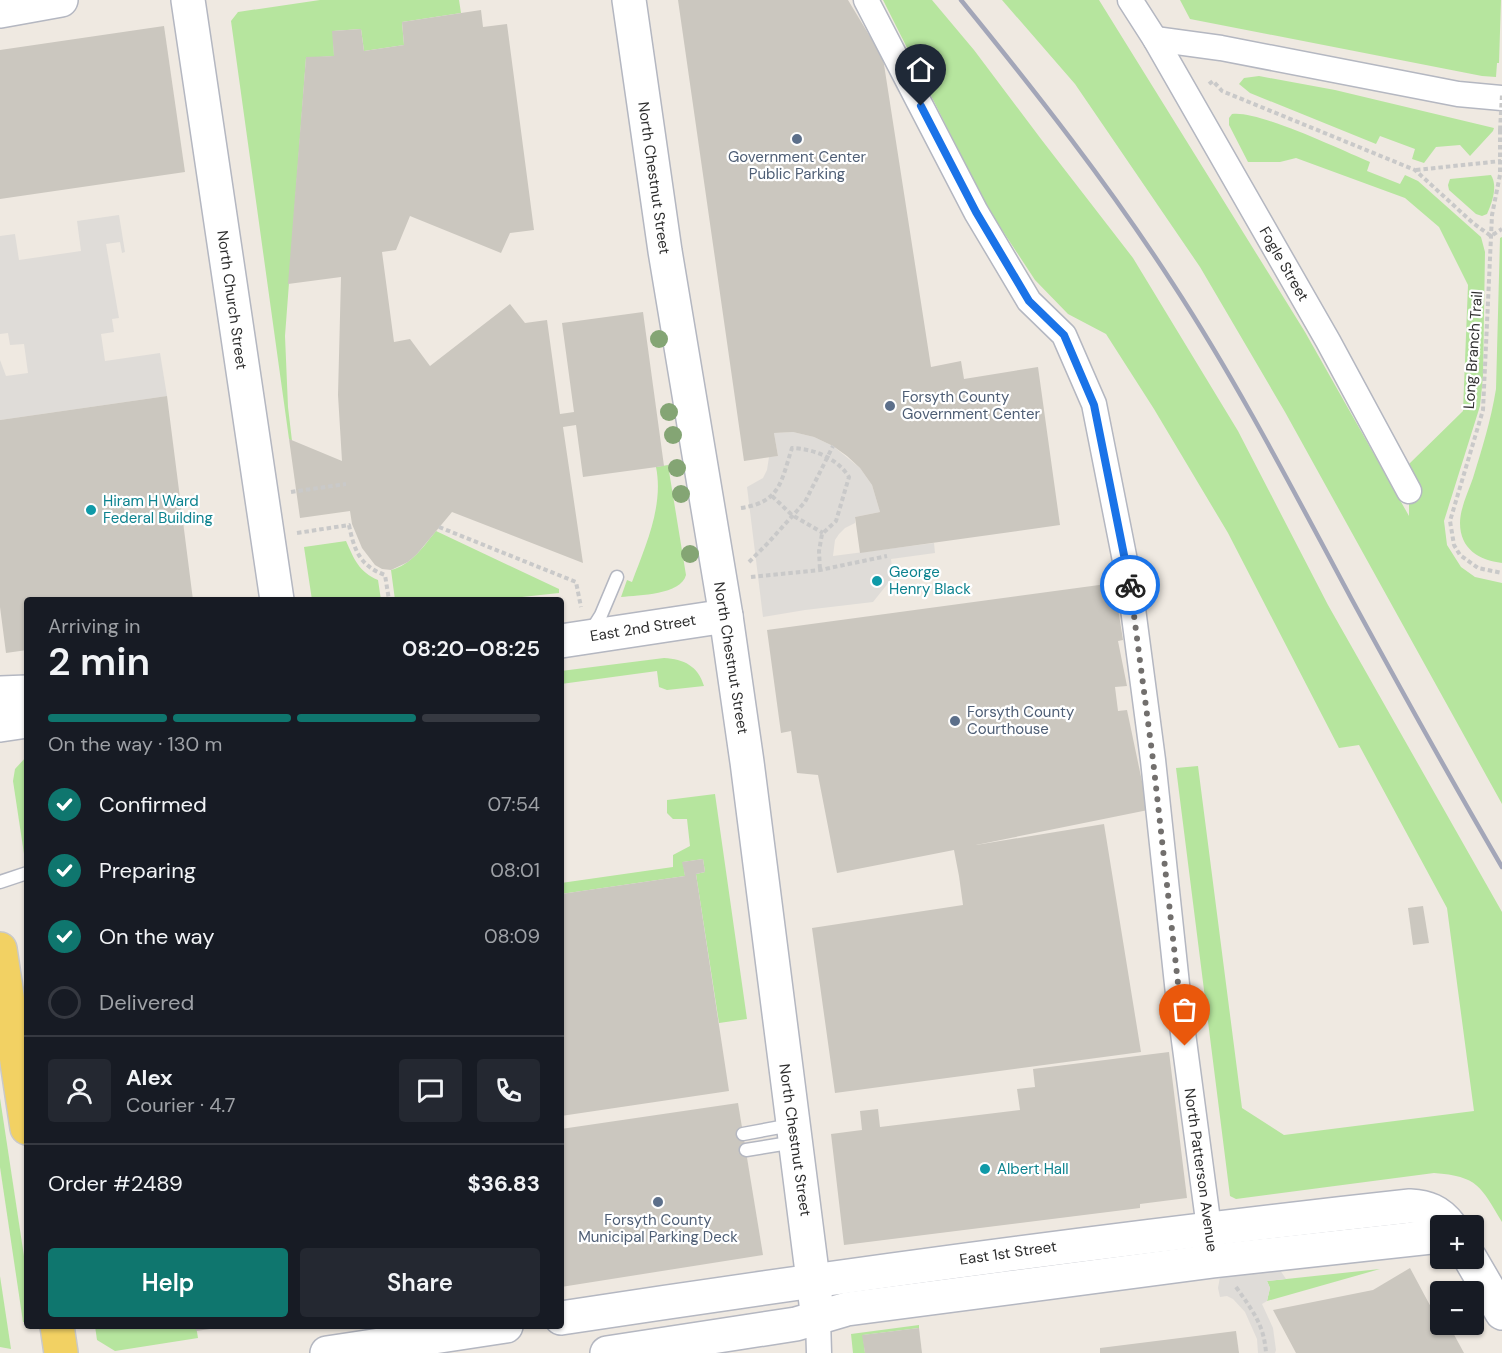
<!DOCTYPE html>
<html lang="en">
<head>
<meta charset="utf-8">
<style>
  :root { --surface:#171b24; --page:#242831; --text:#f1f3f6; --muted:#9ea1a6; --line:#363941; --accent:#0f766e }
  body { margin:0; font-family:"DM Sans",sans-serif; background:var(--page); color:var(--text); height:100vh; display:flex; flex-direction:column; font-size:22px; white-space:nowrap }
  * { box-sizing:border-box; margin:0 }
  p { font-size:20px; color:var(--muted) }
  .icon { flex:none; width:33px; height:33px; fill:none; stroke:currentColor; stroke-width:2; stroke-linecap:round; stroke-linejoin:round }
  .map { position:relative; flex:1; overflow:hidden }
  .side { position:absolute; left:24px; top:597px; width:540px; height:732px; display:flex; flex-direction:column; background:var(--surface); border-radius:6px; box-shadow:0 2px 4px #0004 }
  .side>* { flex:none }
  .fabs { position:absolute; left:1430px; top:1215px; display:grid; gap:12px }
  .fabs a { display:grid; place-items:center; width:54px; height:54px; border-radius:6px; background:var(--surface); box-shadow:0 2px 4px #0004; font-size:30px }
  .pin { position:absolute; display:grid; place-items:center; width:51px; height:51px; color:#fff; margin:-62px -26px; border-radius:50% 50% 50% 0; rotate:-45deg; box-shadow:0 0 6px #0007 }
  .pin .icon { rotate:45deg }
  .courier { position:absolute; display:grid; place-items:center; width:60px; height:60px; margin:-30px; border:4px solid #1a73e8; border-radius:50%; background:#fff; color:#222; box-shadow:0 2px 8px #0007 }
  .overview em { font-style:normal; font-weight:600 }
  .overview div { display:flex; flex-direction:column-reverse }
  .overview { display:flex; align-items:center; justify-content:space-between; height:102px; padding:0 24px }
  h1 { font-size:39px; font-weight:600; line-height:45px }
  .bar { display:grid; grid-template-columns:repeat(4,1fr); gap:9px 6px; align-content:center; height:72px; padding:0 24px }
  .bar i { height:8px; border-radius:4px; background:var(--line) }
  .bar .current { background:var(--accent) }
  .bar p { grid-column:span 4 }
  .line { display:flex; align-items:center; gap:15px; padding:0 24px; border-top:2px solid var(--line) }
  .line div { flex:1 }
  .round { display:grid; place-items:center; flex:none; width:63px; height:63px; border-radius:6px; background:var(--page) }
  ol { padding:0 24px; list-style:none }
  li { display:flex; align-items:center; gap:18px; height:66px }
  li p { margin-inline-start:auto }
  li .icon { padding:6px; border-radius:50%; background:var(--accent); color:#fff; stroke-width:4 }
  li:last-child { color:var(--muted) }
  li i { width:33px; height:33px; border:3px solid var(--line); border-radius:50% }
  .action { display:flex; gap:12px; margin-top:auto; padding:12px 24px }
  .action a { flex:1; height:69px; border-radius:6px; background:var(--accent); color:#fff; font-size:24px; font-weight:600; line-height:69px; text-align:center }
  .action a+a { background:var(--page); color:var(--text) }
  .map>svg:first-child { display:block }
</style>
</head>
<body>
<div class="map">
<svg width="1502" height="1353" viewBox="0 0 1502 1353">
  <rect width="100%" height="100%" fill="#efe9e1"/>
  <g fill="#b6e59e">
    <path d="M320,0H459L461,13L402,22L404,45L364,51L361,29L333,31L334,56L306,58L285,336L288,407L292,441L289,439L231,21L238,12Z"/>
    <path d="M883,0H932L974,50L1041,139L1133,258L1238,431L1328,605L1502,912V1222C1481,1187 1478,1176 1434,1173L1236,1199L1230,1196L1176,768L1198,766L1242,1108L1284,1135L1474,1111L1447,908L1359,745L1339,748L1228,533L1154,409L1106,334L1068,314L1035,280L987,207Z"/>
    <path d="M1002,0H1099L1305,332L1409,516V464L1463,411L1468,285L1439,227L1405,198L1296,158L1280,162H1248L1229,125V118L1232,114C1258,110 1341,150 1370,162L1367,171L1400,184L1405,175L1418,181L1481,237L1485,252L1483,377L1480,406L1444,521L1447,545L1461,567L1475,577L1502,583V804L1285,412L1200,267L1075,84Z"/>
    <path d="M1180,0H1501L1499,63H1497L1496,77L1482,76L1190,19Z"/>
    <path d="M1259,76L1335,90L1494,128L1493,131L1470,156L1460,145L1436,147L1424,163L1412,159L1415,149L1380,136L1376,144L1250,93L1239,84L1244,78Z"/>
    <path d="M1491,175C1498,186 1492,203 1487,214L1482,216L1476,214L1449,190L1448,185L1450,179Z"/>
    <path d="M1502,237V563C1479,560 1460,549 1460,523C1460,509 1468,492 1473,478C1482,449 1491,420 1496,389L1500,238Z"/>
    <path d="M668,465L686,575C681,595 639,595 621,597L627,580L632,582C645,547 664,506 656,467Z"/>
    <path d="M436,531L559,589V593L495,600H395L391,570C411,565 423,547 436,531Z"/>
    <path d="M346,541C354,559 359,572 378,580L381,600H312L304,547Z"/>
    <path d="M664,658C684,659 698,666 704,686L667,690L659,687L657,671L561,684V671Z"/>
    <path d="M27,756V867H26L13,781L15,769Z"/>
    <path d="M715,794L747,1019L719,1023L696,874L705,872L703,859L683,862L685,876L561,894V883L673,867V855L690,846L687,819H673L667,813V800Z"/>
    <path d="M0,1098L27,1276V1322H23L0,1167Z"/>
    <path d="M1380,1269L1267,1301L1270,1288L1267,1281Z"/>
    <path d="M0,1276L11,1349L0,1347Z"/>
    <path d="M919,1325V1328L863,1335L865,1353H853L851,1334Z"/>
    <path d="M95,1326H196L198,1338L115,1351L97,1340Z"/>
  </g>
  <g fill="#dfdcd8">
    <path d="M119,215L125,252L122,253L120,242L106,244L119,318L112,319L114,332L101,334L105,361L160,353L167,396L0,420V360L6,376L28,373L24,344L10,345L8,333L0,334V236L15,234L19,260L81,251L77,221Z"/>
    <path d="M793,432L814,437L833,446L860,468L872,485L880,512L855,517V523L845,528L839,534L835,540L833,556L934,543L935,553L891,559L893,577L873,602L805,610L763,617L747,487L763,478L767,470L769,457L778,456L774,433Z"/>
    <path d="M1276,1264L1286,1279L1267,1281L1270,1288L1267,1301L1262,1304L1273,1328L1276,1350L1275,1353H1258L1257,1339L1245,1312L1233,1299L1227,1296L1220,1297L1218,1288L1220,1277Z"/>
  </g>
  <g fill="#cbc7bf">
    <path d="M678,0H848L883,58L931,367L961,361L964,379L1038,367L1060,525L860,553L855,517L880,512L872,485L860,468L847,456L833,446L814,437L793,432L774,433L778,456L744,461Z"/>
    <path d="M481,10L483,27L507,24L534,230L510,233L501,253L410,216L396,250L382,252L394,342L410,339L430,366L510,304L525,323L547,320L560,414L574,412L562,323L643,312L664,466L583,477L576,425L563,427L583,563L452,512L417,554L408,562L391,570L382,569L375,565L362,548L352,524L350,511L300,518L289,439L342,461L338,395L341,277L288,284L306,57L334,56L332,31L361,29L364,51L404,45L402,22Z"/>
    <path d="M164,26L185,172L0,199V50Z"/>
    <path d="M167,396L193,600H27V650L6,653L0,607V420Z"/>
    <path d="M1114,583L1123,640L1118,641L1127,686L1115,687L1118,711L1127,710L1148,810L976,845L1104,824L1141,1052L835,1093L812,928L963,905L959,876L954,850L837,873L818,775L797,773L791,731L781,733L767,630Z"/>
    <path d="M703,859L705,872L696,874L729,1091L561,1116V894L685,876L682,862Z"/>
    <path d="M1423,906L1429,943L1413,945L1408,908Z"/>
    <path d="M1169,1052L1187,1198L1140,1204V1208L844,1245L831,1134L862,1130L860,1111L878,1109L880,1127L1020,1110L1017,1089L1035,1087L1033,1069Z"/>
    <path d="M738,1103L763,1255L561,1287V1129Z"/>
    <path d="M1410,1268L1440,1324L1446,1332L1451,1329L1464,1353H1296L1273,1310L1373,1290Z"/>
    <path d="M195,1326H224V1327L196,1331Z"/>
    <path d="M919,1328L922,1353H865L862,1335Z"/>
    <path d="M1236,1331L1239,1353H1100V1348Z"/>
  </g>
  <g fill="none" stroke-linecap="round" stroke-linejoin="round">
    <defs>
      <g id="lane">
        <path d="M591,631L601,615L617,577"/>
        <path d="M0,882L27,873"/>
        <path d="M743,1134L791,1125"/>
        <path d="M746,1150L795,1142"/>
      </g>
      <g id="street">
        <path d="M866,0L976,212L1029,301L1064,335L1094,404L1130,586L1153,760L1179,1003L1211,1243"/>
        <path d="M1130,0L1155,39L1328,341L1409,491"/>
        <path d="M1155,39L1221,48L1458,94L1502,98"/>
        <path d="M818,1319L819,1353"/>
      </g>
      <g id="secondary">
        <path d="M188,0L277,600"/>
        <path d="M629,0L665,251L726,616L747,762L818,1319"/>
        <path d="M0,11L61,0"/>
        <path d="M561,641L726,616"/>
        <path d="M0,693L27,692"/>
        <path d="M0,725L27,721"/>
        <path d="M1470,1258L1502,1313"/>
        <path d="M561,1318C843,1275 1126,1237 1410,1206C1427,1207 1439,1211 1450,1226"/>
        <path d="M327,1353L506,1326"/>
        <path d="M607,1353L796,1324L847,1309L1213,1261L1440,1236"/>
      </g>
      <g id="primary">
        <path d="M0,949L27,1128"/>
        <path d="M57,1326L61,1353"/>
      </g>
    </defs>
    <use href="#lane" stroke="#b4b7c1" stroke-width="15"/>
    <use href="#street" stroke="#b4b7c1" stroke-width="27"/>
    <use href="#secondary" stroke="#b4b7c1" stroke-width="36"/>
    <use href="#primary" stroke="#c9c9c9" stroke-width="36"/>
    <g stroke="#c9c9c9" stroke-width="4" stroke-dasharray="4.5 3" stroke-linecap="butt">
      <path d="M1209,84L1213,81L1222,91L1415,170L1473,223L1491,236L1502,229"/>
      <path d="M1500,130V175L1492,215L1483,410L1450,521L1454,545L1460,555L1478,568L1502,573"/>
      <path d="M1416,170L1501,161"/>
      <path d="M291,492L346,484"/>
      <path d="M772,496L792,515L823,533"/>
      <path d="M741,508C781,502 781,481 792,448C814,449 837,458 849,477L836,521L822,534L819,551L820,570"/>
      <path d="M439,527L576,582L581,607"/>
      <path d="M297,533L349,525C354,550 360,566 385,575L389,600"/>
      <path d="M749,562L767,544L805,502L833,446"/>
      <path d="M751,577L820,570L887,556"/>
      <path d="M1236,1287C1252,1310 1264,1324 1266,1353"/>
    </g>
    <use href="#lane" stroke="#fff" stroke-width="12"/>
    <use href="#street" stroke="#fff" stroke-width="24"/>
    <use href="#secondary" stroke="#fff" stroke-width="33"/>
    <use href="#primary" stroke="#f2d163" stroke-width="33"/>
    <path stroke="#a3a6b8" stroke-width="4.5" d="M961,0C1036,92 1109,185 1173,284C1239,385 1294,492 1351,598C1400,688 1450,778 1502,867"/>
    <path stroke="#c9c9c9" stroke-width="4" stroke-dasharray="4.5 3" stroke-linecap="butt" d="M1500,130L1502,94"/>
  </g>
  <g fill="#84a574">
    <circle cx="659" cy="339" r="9"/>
    <circle cx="669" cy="412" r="9"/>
    <circle cx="673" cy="435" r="9"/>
    <circle cx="677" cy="468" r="9"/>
    <circle cx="681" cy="494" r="9"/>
    <circle cx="690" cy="554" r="9"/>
  </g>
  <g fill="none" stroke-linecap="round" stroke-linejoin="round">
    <path stroke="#726f6d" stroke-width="6" stroke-dasharray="0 10.8" d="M1130,585L1153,760L1185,1046"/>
    <path stroke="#1a73e8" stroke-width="8" d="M921,106L976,212L1029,301L1064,335L1094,405L1130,585"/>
  </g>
  <g fill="#5c6f8a" stroke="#fff" stroke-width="2">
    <circle cx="797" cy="139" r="6"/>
    <circle cx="890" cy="406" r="6"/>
    <circle cx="955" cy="721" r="6"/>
    <circle cx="658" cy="1202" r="6"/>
  </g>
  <g fill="#0f9aa8" stroke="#fff" stroke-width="2">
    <circle cx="91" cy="510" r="6"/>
    <circle cx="877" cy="581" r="6"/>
    <circle cx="985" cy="1169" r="6"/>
  </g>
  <g text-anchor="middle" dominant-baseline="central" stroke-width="4.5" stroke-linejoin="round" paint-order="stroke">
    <g font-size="15" fill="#4e5e75" stroke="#fff">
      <text x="797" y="157">Government Center<tspan x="797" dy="17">Public Parking</tspan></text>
      <text x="902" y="397" text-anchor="start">Forsyth County<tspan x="902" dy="17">Government Center</tspan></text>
      <text x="967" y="712" text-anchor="start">Forsyth County<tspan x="967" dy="17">Courthouse</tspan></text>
      <text x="658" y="1220">Forsyth County<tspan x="658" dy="17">Municipal Parking Deck</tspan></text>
    </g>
    <g font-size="15" fill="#2e2e2e" stroke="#fff">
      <text transform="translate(654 178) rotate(82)">North Chestnut Street</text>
      <text transform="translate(1284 264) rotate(60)">Fogle Street</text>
      <text transform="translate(232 300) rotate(82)">North Church Street</text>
      <text transform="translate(1473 350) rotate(-86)">Long Branch Trail</text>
      <text transform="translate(643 628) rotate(-9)">East 2nd Street</text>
      <text transform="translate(731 658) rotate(81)">North Chestnut Street</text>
      <text transform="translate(795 1140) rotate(82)">North Chestnut Street</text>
      <text transform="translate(1201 1170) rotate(82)">North Patterson Avenue</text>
      <text transform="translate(1008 1253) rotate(-8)">East 1st Street</text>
    </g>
    <g font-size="15" fill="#0d838f" stroke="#fff" text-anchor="start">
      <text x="103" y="501">Hiram H Ward<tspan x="103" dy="17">Federal Building</tspan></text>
      <text x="889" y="572">George<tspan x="889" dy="17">Henry Black</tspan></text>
      <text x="997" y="1169">Albert Hall</text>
    </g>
  </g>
</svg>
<div class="fabs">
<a>+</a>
<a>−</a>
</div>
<div class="pin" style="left:1185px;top:1046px;background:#ea580c"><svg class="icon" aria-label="bag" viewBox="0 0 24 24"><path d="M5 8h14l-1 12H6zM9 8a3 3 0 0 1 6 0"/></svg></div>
<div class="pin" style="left:921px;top:106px;background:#1f2937"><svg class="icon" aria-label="home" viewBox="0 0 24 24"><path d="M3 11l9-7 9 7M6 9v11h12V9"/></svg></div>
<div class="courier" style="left:1130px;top:585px"><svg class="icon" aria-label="bike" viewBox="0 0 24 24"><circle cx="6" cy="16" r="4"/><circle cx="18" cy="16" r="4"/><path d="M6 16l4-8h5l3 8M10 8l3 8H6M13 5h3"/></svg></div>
<section class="side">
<div class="overview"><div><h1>2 min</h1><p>Arriving in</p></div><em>08:20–08:25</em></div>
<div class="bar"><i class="current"></i><i class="current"></i><i class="current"></i><i></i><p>On the way · 130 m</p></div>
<ol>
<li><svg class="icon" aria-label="check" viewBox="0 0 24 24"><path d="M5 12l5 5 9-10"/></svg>Confirmed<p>07:54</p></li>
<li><svg class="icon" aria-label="check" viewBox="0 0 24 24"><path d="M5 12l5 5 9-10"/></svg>Preparing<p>08:01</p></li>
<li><svg class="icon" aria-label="check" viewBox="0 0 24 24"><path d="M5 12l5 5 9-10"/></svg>On the way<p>08:09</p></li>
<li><i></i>Delivered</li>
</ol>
<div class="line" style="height:108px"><a class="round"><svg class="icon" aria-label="person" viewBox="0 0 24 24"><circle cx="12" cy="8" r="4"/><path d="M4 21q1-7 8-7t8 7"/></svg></a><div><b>Alex</b><p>Courier · 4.7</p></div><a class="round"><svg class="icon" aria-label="chat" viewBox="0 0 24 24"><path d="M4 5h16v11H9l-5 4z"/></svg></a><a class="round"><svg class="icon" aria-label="phone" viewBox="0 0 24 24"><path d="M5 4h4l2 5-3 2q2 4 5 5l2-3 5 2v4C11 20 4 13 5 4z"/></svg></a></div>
<div class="line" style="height:78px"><div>Order #2489</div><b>$36.83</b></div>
<div class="action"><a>Help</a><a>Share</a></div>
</section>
</div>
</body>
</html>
